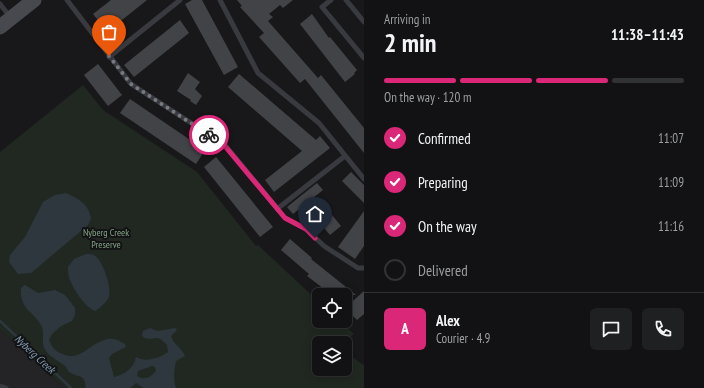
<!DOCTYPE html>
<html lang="en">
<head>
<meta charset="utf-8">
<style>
  :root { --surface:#121214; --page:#1f2022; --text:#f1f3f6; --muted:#9c9ea0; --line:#313234; --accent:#db2777 }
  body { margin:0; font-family:"PT Sans Narrow",sans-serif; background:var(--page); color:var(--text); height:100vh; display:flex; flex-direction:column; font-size:15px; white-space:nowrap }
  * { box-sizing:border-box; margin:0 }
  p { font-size:13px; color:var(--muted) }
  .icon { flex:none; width:22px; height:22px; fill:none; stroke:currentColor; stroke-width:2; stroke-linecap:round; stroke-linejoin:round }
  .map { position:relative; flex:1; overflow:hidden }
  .drawer { display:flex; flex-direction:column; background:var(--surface); width:340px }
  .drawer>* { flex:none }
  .controls { position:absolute; left:312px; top:288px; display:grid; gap:8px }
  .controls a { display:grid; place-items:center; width:40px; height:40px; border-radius:6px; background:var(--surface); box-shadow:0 2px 10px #0003,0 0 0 1px var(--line); font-size:20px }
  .pin { position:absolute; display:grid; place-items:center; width:34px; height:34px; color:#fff; margin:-41px -17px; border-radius:50% 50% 50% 0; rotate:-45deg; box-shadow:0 0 4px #0007 }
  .pin .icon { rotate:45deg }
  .courier { position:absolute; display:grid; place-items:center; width:40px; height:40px; margin:-20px; border:3px solid #db2777; border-radius:50%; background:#fff; color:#222; box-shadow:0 1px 5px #0007 }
  .overview em { font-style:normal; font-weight:700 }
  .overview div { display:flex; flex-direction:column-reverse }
  .overview { display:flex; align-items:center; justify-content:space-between; height:68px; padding:0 20px }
  h1 { font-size:26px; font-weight:700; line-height:30px }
  .bar { display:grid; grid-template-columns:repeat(4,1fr); gap:6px 4px; align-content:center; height:48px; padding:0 20px }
  .bar i { height:5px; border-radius:3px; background:var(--line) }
  .bar .current { background:var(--accent) }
  .bar p { grid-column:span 4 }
  .line { display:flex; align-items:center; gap:10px; padding:0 20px; border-top:1px solid var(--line) }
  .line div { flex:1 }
  .round { display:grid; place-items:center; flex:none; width:42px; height:42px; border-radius:6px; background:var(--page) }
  ol { padding:0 20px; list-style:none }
  li { display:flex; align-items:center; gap:12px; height:44px }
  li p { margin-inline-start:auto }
  li .icon { padding:4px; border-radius:50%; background:var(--accent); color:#fff; stroke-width:4 }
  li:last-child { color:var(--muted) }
  li i { width:22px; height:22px; border:2px solid var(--line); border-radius:50% }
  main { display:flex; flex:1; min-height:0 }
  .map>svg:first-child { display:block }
</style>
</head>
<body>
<main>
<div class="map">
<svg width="364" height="388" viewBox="0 0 364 388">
  <rect width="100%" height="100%" fill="#18181a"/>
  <path fill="#242427" d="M0,330L65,388H0Z"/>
  <path fill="#202821" d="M83,85L103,110L197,172L256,246L258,245L319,302V321H340L354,334L343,343H319V369H345V352L364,365V388H65L0,330V152Z"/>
  <g fill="#2e373e" fill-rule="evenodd">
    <path d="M66,193C79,199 89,204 91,219L88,225L31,273L18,274L9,262L10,255L25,237L43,202L55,195Z"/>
    <path d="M86,254C89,254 93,254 95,256C103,261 112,288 109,297C106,303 100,308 95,311C85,307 74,290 70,280C68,276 68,271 68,267L74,259Z"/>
    <path d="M25,285L38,293L55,290L65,295L75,308V315L72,321L61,326L52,334L49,340C51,345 53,349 58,352C79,364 86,346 104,340C113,337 118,340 125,344L126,347L112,354L109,358L114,377C124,375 134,368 136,357C145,363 160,358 168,352L167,345C155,333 158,341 144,338L142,335L143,331L150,328L158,331L175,328L177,330L171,336C173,344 182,348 185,356L176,361C174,370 173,379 176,388H144L136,383L130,388H86C84,373 81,379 71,373C68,372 67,368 65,366C59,361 50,357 46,351C40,343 45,335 42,327C34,310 20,312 21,288ZM152,366L155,367L156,371C151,377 145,381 137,376L138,371Z"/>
  </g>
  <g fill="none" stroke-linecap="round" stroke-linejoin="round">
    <path stroke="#2e373e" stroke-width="2.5" d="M0,321L71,388"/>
  </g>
  <g fill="#424347">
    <path d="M111,0H147L107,32L93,14Z"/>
    <path d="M192,0H202L238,67L224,75L185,4Z"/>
    <path d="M237,0H293L283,8L280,5L269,14L273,17L268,21L318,78L321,75L364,128V153L305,79L300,83L259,37L264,33L240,7L242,6Z"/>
    <path d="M312,14L329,38L330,37L357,70L354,73L355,74L345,82L300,24Z"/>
    <path d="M180,20L189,33L134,77L124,65Z"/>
    <path d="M98,64L122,95L108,106L84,75Z"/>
    <path d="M188,73L200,82L195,89L202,96L196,105L190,101L191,100L177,91Z"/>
    <path d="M239,74L316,140L320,136L330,148L274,192L265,180L302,151L228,87Z"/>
    <path d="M130,99L205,150L196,164L120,113Z"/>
    <path d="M216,157L273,227L260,237L204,167Z"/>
    <path d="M351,172L364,185V203L342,181Z"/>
    <path d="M317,183L323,190L293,214L287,207Z"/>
    <path d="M324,205L341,226L330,235L313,215Z"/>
    <path d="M364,211V246L355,259L338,247Z"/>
    <path d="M290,239L312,258L311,259L356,295H332L307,276L309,274L281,250Z"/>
    <path d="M364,291V314L357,320L345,308Z"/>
  </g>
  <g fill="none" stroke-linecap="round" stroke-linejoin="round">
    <g stroke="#393a3f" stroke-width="5">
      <path d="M67,0L131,84L225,145L285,218L306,229L324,246L358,268H364"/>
      <path d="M220,0L258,73L319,123L364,179"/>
      <path d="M331,0L322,7L364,58"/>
      <path d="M346,0L364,22"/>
      <path d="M0,4L11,18"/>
      <path d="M109,57L180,0"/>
      <path d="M277,209L345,156"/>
      <path d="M0,386L6,388"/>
    </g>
    <path stroke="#47494f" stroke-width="15" d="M0,27L34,0"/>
  </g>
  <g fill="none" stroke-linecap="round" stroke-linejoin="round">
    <path stroke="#787a81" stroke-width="4" stroke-dasharray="0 7.2" d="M109,56L131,84L209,135"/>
    <path stroke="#db2777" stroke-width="5" d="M209,135L224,145L285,218L306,229L315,238"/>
  </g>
  <g text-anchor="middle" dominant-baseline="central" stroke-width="4" stroke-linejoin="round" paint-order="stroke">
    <g font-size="10" fill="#83a385" stroke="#131315">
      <text x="106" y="232">Nyberg Creek<tspan x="106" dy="12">Preserve</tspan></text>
    </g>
    <g font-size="11" font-style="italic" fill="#839cb3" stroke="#131315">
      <text transform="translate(35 354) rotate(43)">Nyberg Creek</text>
    </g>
  </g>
</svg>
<div class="controls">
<a><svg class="icon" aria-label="locate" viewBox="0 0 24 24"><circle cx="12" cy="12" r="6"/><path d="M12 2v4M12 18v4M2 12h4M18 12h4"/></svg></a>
<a><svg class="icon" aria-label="layers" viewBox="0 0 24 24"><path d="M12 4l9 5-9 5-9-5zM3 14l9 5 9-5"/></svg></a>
</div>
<div class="pin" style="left:109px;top:56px;background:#ea580c"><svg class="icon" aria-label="bag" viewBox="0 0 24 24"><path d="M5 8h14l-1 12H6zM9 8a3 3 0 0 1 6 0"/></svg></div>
<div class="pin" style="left:315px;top:238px;background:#1f2937"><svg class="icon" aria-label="home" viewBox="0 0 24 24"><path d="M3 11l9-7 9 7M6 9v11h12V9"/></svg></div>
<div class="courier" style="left:209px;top:135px"><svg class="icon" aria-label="bike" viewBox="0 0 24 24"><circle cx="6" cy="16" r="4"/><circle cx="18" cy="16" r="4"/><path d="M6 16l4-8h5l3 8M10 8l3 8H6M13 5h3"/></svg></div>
</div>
<section class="drawer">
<div class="overview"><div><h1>2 min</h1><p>Arriving in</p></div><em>11:38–11:43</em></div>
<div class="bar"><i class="current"></i><i class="current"></i><i class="current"></i><i></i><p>On the way · 120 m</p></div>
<ol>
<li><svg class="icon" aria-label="check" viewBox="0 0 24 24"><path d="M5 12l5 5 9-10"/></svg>Confirmed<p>11:07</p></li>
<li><svg class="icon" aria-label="check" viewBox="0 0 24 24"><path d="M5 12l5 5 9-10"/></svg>Preparing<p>11:09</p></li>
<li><svg class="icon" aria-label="check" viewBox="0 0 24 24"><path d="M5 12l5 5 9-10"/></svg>On the way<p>11:16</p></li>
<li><i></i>Delivered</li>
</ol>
<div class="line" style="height:72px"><b class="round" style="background:var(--accent);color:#fff">A</b><div><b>Alex</b><p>Courier · 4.9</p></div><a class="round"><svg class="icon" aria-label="chat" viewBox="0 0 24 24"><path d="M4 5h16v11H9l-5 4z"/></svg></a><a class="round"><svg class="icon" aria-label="phone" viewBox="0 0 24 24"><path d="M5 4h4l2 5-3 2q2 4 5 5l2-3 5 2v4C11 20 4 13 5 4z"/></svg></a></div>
</section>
</main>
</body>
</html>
